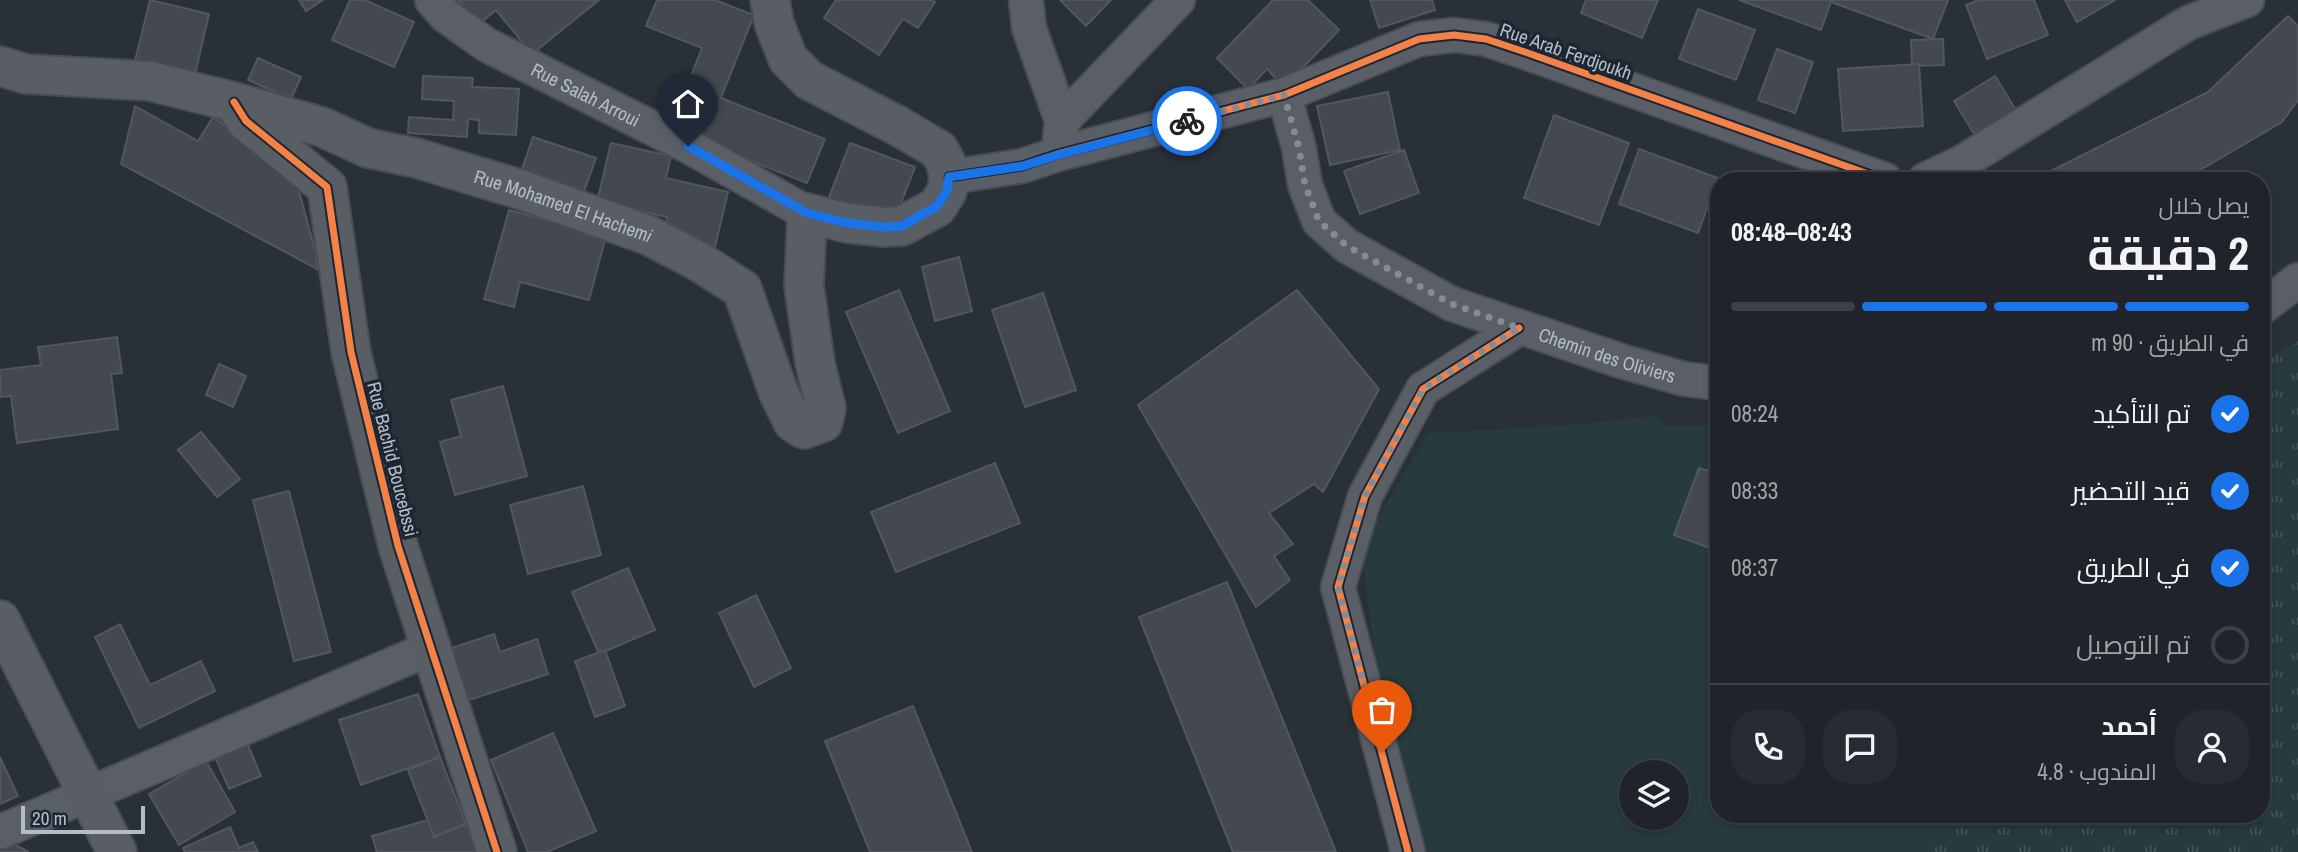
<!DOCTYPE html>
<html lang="ar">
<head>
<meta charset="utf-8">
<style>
  :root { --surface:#20242a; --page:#282c32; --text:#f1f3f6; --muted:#a2a4a8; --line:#3d4147; --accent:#1a73e8 }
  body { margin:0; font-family:"Archivo Narrow",Cairo,sans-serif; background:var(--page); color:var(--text); direction:rtl; height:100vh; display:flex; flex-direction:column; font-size:26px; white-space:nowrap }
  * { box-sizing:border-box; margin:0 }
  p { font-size:23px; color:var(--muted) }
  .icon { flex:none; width:38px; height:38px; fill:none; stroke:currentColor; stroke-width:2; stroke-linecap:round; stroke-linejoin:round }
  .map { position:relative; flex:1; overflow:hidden; direction:ltr }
  .side { position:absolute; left:1710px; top:172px; width:560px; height:651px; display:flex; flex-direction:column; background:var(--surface); border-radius:28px; box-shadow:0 4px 10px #0003,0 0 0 2px var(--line); direction:rtl }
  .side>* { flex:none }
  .fabs { position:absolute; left:1619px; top:760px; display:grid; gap:14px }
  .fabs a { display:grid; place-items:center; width:70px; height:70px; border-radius:50%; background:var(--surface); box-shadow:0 4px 10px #0003,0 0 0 2px var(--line); font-size:35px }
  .scale { position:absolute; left:21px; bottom:18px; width:124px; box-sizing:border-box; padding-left:7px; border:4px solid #b4bcc9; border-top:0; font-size:19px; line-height:24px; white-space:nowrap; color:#b4bcc9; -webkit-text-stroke:5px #1d2633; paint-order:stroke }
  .pin { position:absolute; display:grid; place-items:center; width:60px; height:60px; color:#fff; margin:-72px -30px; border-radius:50% 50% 50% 0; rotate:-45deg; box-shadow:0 0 7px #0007 }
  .pin .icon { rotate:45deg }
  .courier { position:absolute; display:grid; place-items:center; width:70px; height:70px; margin:-35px; border:5px solid #1a73e8; border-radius:50%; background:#fff; color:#222; box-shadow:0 2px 9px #0007 }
  .headline em { font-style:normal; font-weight:700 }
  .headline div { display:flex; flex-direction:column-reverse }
  .headline { display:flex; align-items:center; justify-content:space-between; height:119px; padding:0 21px }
  h1 { font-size:46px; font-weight:700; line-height:52px }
  .bar { display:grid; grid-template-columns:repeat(4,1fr); gap:10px 7px; align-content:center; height:84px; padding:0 21px }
  .bar i { height:9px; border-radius:5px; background:var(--line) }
  .bar .current { background:var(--accent) }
  .bar p { grid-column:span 4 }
  .line { display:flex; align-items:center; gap:18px; padding:0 21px; border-top:2px solid var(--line) }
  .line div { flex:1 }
  .round { display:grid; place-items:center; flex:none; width:74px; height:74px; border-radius:28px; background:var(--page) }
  ol { padding:0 21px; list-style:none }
  li { display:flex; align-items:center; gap:21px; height:77px }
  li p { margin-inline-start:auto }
  li .icon { padding:7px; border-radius:50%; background:var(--accent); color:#fff; stroke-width:4 }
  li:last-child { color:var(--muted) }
  li i { width:38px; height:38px; border:4px solid var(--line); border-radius:50% }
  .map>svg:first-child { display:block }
</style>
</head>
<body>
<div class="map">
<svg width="2298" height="852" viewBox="0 0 2298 852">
  <defs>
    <pattern id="park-tufts" width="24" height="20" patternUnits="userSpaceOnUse" patternTransform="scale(1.75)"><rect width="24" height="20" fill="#273a3e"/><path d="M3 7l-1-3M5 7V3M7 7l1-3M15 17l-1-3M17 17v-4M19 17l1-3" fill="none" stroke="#445559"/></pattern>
  </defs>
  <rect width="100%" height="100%" fill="#2a3038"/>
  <path fill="#273a3e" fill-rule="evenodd" d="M1655,416L1666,426H1718V814H1919L1932,833L1904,852H1421L1375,661L1361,547L1428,433L1559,426ZM1631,772H1676V817H1631Z"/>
  <path fill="url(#park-tufts)" d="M2298,341V852H1904L1932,833L1919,814H2261V363Z"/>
  <g fill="#444950" stroke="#52575f" stroke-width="2">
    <path d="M150,0L209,14L194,79L134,65Z"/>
    <path d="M299,0H323L306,11Z"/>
    <path d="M350,0H365L414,22L394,67L332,40Z"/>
    <path d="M458,0H599L532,54L496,10L478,25Z"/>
    <path d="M657,0H715L754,15L721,98L825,139L807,183L670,129L702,48L646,26Z"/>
    <path d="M836,0H932L935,2L918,28L903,19L879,55L824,18Z"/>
    <path d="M1060,0H1111L1086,26Z"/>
    <path d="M1273,0H1308L1339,30L1284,87L1267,69L1248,89L1217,58Z"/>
    <path d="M1370,0H1432L1435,10L1379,28Z"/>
    <path d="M1586,0H1658L1642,38L1581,13Z"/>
    <path d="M1739,0H1948L1933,39L1831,2L1821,30Z"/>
    <path d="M1979,0H2034L2048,35L1987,59L1966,5Z"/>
    <path d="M2065,0H2115L2077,22Z"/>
    <path d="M1698,9L1755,30L1736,80L1679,59Z"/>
    <path d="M2288,16L2298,26V100L2282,122L2183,180H2033L2208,92Z"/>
    <path d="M1943,39L1944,65L1912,66L1911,40Z"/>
    <path d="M1777,49L1813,62L1795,113L1758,100Z"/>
    <path d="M258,58L301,77L291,99L248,80Z"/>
    <path d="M1919,64L1923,126L1843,131L1838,69Z"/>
    <path d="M423,76L473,78L472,87L519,89L516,135L479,133V120L468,119L467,137L408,133L409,117L453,120L454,101L422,99Z"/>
    <path d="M1995,76L2022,120L1981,145L1954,101Z"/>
    <path d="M1388,92L1400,150L1330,165L1317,106Z"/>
    <path d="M135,106L198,141L213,117L295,176L316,254L317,269L121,164Z"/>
    <path d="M1554,115L1629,143L1599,225L1524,198Z"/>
    <path d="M533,137L596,158L581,200L519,178Z"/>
    <path d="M611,143L671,156L666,178L728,192L715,247L664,235L667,217L597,202Z"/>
    <path d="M850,143L915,167L893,224L828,200Z"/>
    <path d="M1639,149L1718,178L1698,233L1619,204Z"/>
    <path d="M1404,150L1419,193L1360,214L1344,171Z"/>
    <path d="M509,210L606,236L589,300L520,282L514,307L484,299Z"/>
    <path d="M959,257L972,311L935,321L922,267Z"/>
    <path d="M899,290L950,411L898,433L846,312Z"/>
    <path d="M1297,290L1379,389L1323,492L1314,484L1269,513L1293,544L1274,556L1290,580L1256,607L1138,405Z"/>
    <path d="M1043,293L1076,390L1025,407L992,310Z"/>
    <path d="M117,337L122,373L111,374L118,429L17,443L11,396L0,397V370L41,365L38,347Z"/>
    <path d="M219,364L246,376L233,407L206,395Z"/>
    <path d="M503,386L527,476L455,495L440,442L461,436L451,400Z"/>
    <path d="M201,432L240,479L217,497L178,450Z"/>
    <path d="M995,463L1020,523L896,572L871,512Z"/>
    <path d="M1699,468L1718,474V551L1674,535Z"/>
    <path d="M583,486L601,555L528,574L510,505Z"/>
    <path d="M289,491L331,652L294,661L253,500Z"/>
    <path d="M628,568L655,630L599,654L572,592Z"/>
    <path d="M1227,582L1336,852H1233L1139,617Z"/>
    <path d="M756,595L791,668L754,687L719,613Z"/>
    <path d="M120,624L150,685L201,661L215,691L139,728L95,637Z"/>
    <path d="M494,634L500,652L537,639L548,674L463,702L446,650Z"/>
    <path d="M605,650L625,706L595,717L575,661Z"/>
    <path d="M418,694L440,757L361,785L339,720Z"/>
    <path d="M913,706L972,852H870L825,741Z"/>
    <path d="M553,733L596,831L547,852H528L491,760Z"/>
    <path d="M245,738L261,776L229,789L213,752Z"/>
    <path d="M0,757L18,796L0,804Z"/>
    <path d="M440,757L466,824L434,837L408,770Z"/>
    <path d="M206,761L235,812L179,845L149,794Z"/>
    <path d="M428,820L434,837L466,824L479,852H377L372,836Z"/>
    <path d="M230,827L239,848L253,842L258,852H185L183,848Z"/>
    <path d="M10,842L27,851L28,852H0V847Z"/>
  </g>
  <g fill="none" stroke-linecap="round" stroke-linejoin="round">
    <defs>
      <g id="street">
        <path id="s1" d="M432,0L446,16L487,45L688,146L807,213"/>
        <path d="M1026,0L1029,28L1062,121"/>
        <path id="s2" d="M1284,95L1299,148L1305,185L1319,221L1347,246L1452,304L1621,361L1684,379L1718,383"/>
        <path d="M1058,154L1062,121L1178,0"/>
        <path d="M949,177L1022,166L1058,154L1284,95L1419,39L1454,35L1486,39L1525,52L1885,180"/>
        <path d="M1925,180L1961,163L2188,23L2247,0"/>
        <path d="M2261,308L2298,280"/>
        <path d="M0,832L431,648"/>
        <path d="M1408,852L1338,587L1365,496L1423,389L1519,328"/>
      </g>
      <g id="secondary">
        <path id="s3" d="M0,66L26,74L150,81L234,102L322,127L368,148L416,158L519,189L648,235L698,261L742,289L778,391L793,422L804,429L823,422L826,408L815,363L804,286L807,213L847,223L884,227L902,226L937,207L947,191L949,177L946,163L939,150L898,126L809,80L788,59L774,23L770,0"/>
        <path d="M234,102L246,121L327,187L351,352L398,546L497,852"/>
        <path d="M0,620L117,852"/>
      </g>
    </defs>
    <use href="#street" stroke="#484c53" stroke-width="37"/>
    <use href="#secondary" stroke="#484c53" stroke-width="42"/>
    <use href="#street" stroke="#5a5e66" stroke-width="33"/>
    <use href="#secondary" stroke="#595d64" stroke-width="38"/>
    <defs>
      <g id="cycleway">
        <path d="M234,102L246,121L327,187L351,352L398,546L497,852"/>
        <path d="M949,177L1022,166L1058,154L1284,95L1419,39L1454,35L1486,39L1525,52L1885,180"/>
        <path d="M1408,852L1338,587L1365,496L1423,389L1519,328"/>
      </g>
    </defs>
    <use href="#cycleway" stroke="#1d2633" stroke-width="11"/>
    <use href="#cycleway" stroke="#f48246" stroke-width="7"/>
  </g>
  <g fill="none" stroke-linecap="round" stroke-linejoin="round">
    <path stroke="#848b96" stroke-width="7" stroke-dasharray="0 12.6" d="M1187,121L1284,95L1299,148L1305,185L1319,221L1347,246L1452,304L1519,328L1423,389L1365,496L1338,587L1382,752"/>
    <path stroke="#1a73e8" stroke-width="9" d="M688,146L807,213L847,223L884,227L902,226L937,206L947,191L949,177L1023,166L1058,155L1187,121"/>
  </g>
  <g text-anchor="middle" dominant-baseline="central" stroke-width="7" stroke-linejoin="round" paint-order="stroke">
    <g font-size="19" fill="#b4bcc9" stroke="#1d2633">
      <text transform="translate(1566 51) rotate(19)">Rue Arab Ferdjoukh</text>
      <text stroke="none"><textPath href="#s1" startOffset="182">Rue Salah Arroui</textPath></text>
      <text stroke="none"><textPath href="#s3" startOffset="584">Rue Mohamed El Hachemi</textPath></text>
      <text stroke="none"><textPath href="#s2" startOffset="452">Chemin des Oliviers</textPath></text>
      <text transform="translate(393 459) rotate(76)">Rue Bachid Boucebssi</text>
    </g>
  </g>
</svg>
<div class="fabs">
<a><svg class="icon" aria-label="layers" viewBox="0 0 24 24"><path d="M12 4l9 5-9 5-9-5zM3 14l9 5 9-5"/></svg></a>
</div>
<div class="scale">20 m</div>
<div class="pin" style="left:1382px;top:752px;background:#ea580c"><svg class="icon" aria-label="bag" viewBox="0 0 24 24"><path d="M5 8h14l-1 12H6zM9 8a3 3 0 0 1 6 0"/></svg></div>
<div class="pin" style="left:688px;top:146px;background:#1f2937"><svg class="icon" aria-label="home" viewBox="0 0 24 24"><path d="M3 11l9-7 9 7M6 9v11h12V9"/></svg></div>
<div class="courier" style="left:1187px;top:121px"><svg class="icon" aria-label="bike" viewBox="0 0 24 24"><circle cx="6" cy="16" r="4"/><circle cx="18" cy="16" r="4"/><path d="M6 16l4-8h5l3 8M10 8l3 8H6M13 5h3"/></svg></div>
<section class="side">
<div class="headline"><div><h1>2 دقيقة</h1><p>يصل خلال</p></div><em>08:43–08:48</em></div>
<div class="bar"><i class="current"></i><i class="current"></i><i class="current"></i><i></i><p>في الطريق · 90 m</p></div>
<ol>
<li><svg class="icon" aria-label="check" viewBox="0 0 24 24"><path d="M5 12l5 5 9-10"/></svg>تم التأكيد<p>08:24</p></li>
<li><svg class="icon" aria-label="check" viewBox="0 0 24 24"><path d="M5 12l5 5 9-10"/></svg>قيد التحضير<p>08:33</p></li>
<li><svg class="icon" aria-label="check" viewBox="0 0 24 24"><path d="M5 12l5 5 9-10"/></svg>في الطريق<p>08:37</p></li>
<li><i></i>تم التوصيل</li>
</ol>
<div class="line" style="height:126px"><a class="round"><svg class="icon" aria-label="person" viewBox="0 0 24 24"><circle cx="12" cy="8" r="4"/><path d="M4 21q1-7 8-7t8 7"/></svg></a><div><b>أحمد</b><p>المندوب · 4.8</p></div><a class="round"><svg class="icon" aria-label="chat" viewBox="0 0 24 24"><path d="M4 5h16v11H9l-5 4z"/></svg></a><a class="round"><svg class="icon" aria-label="phone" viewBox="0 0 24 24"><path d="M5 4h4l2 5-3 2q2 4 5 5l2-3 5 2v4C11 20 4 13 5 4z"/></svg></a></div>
</section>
</div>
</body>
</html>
